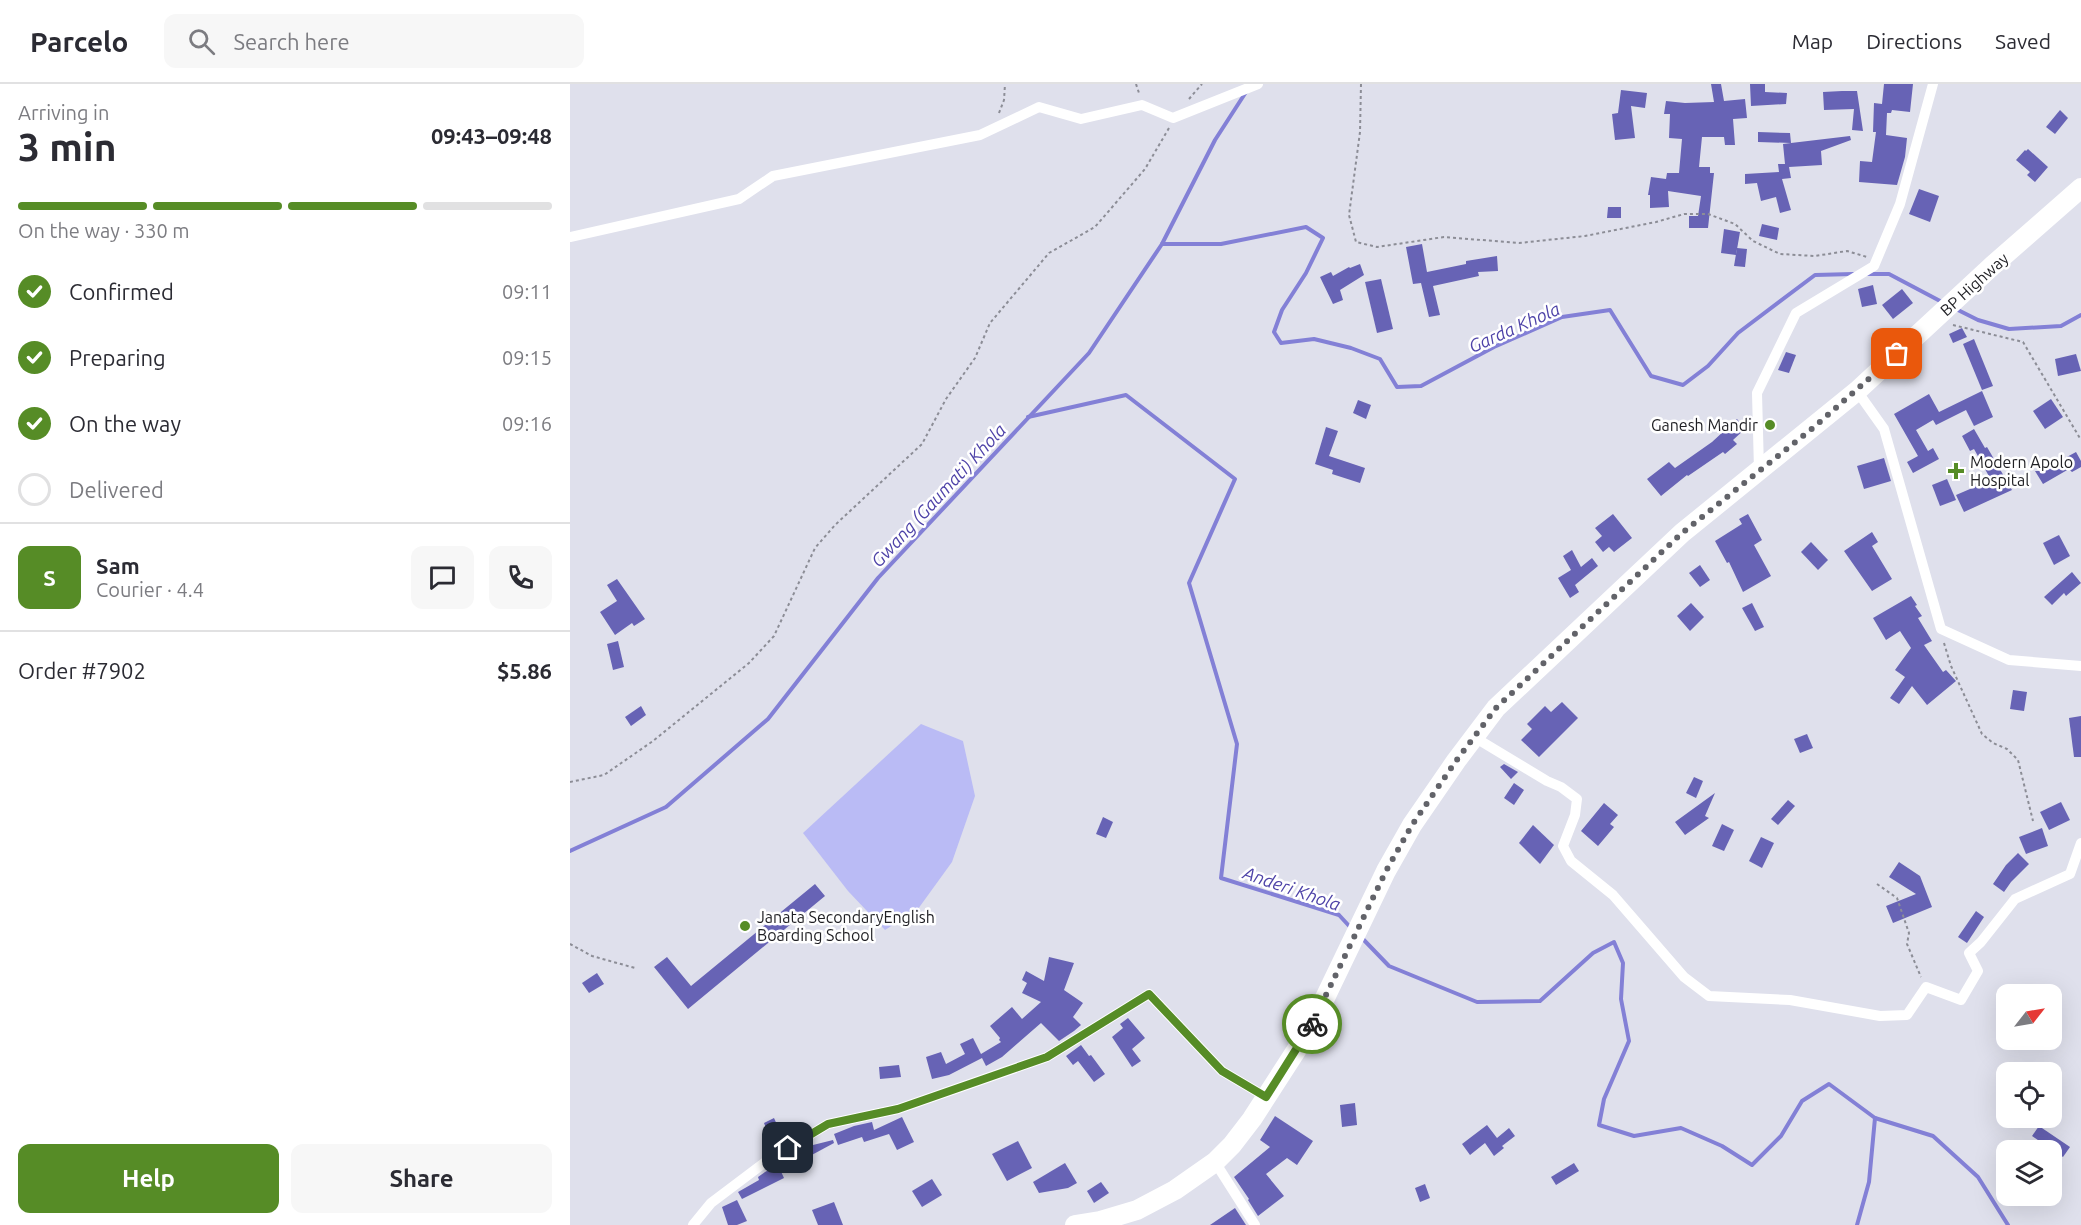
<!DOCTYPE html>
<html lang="en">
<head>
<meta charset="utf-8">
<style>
  :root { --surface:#fff; --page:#f7f7f7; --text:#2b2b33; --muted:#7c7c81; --line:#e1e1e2; --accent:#568c26 }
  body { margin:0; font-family:Ubuntu,sans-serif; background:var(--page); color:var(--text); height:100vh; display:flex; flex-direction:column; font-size:22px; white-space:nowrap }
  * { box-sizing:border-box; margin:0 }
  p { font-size:20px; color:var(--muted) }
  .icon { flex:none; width:33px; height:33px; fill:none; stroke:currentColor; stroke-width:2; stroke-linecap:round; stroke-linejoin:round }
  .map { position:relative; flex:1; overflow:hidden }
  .drawer { display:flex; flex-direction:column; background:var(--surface); width:570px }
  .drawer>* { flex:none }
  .needle { width:39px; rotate:59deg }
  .tools { position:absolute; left:1426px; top:900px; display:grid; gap:12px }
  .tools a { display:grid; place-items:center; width:66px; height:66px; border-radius:12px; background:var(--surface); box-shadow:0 6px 24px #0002; font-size:30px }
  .pin { position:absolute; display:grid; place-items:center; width:51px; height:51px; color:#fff; margin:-26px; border-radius:12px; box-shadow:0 3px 9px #0006 }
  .courier { position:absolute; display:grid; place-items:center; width:60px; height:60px; margin:-30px; border:4px solid #568c26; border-radius:50%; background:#fff; color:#222; box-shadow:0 2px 8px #0007 }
  .head em { font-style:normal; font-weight:700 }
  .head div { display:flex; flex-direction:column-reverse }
  .head { display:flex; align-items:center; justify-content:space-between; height:102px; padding:0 18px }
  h1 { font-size:39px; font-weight:700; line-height:45px }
  .bar { display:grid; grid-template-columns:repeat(4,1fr); gap:9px 6px; align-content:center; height:72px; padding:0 18px }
  .bar i { height:8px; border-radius:4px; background:var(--line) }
  .bar .active { background:var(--accent) }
  .bar p { grid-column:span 4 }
  .line { display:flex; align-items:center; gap:15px; padding:0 18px; border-top:2px solid var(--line) }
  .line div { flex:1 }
  .round { display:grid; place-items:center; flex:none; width:63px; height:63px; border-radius:12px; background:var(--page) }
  ol { padding:0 18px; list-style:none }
  li { display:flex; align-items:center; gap:18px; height:66px }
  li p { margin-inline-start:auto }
  li .icon { padding:6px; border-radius:50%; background:var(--accent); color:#fff; stroke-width:4 }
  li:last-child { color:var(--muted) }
  li i { width:33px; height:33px; border:3px solid var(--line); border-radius:50% }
  .button { display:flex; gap:12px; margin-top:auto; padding:12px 18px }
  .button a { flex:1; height:69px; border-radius:12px; background:var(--accent); color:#fff; font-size:24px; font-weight:700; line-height:69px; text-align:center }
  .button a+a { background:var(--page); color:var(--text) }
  header { display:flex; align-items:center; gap:36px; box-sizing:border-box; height:84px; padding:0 30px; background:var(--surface); border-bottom:2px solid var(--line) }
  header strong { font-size:28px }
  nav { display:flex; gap:33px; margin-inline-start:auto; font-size:21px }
  .search { width:420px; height:54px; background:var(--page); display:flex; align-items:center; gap:15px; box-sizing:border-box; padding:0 21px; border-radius:12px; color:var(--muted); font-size:22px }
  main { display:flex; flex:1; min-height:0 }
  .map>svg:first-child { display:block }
</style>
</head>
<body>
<header>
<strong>Parcelo</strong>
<div class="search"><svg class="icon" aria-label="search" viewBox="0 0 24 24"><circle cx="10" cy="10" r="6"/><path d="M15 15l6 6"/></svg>Search here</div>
<nav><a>Map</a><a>Directions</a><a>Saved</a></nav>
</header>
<main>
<section class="drawer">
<div class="head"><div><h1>3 min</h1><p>Arriving in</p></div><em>09:43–09:48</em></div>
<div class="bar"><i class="active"></i><i class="active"></i><i class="active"></i><i></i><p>On the way · 330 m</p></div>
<ol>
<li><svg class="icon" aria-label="check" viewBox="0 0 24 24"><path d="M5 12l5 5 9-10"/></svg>Confirmed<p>09:11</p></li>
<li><svg class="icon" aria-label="check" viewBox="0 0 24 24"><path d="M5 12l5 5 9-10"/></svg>Preparing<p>09:15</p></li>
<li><svg class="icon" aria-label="check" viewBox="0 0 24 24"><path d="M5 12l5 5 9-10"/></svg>On the way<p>09:16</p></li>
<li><i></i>Delivered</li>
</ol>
<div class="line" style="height:108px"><b class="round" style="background:var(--accent);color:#fff">S</b><div><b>Sam</b><p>Courier · 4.4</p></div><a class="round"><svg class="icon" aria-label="chat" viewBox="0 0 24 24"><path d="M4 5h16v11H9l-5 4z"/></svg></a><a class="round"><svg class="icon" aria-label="phone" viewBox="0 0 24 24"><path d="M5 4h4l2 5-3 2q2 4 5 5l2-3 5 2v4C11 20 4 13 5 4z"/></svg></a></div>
<div class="line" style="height:78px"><div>Order #7902</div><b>$5.86</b></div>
<div class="button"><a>Help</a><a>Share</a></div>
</section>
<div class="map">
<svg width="1511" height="1141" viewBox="0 0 1511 1141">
  <rect width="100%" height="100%" fill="#dfe0ec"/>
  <path fill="#babbf5" d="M351,640L393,657L405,712L382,778L348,825L315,846L278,807L233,749Z"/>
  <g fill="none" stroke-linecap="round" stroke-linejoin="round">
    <g stroke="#8380d6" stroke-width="4">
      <path d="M592,160H651L736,143L753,154L736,189L712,226L704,248L711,259L744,255L781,264L810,275L827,303L851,302L924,263L992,233L1040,226L1081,292L1113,301L1138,282L1168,249L1245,191L1283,190"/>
      <path d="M1296,190H1319L1372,218"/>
      <path d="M1384,224L1408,236L1439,245L1491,242L1511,231"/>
      <path d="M458,333L556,311L665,395L619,499L667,660L651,794L769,831L781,844"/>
      <path d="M0,767L96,723L198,635L308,494L519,269L592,160L645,56L676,8"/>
      <path d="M791,853L819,882L907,918L970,917L1023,869L1044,858L1053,879L1051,915L1059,957L1034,1015L1029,1041L1064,1052L1111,1044L1152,1062L1182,1081L1211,1052L1232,1017L1259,1000L1305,1034L1363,1052L1408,1093L1438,1141"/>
      <path d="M1287,1141L1299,1098L1305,1034"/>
    </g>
  </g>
  <g fill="#6763b5">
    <path d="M1141,0H1151L1154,17L1175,15L1177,34L1163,35L1165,61H1155L1154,53H1132L1129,83H1140V89H1144L1138,144H1119V132H1128L1131,112L1098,107L1099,123L1080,124V111H1078L1081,93L1096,95L1097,89H1109L1112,55L1099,54L1100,30H1094L1096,17L1115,19L1144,18Z"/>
    <path d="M1180,0H1195V8L1217,9L1216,20L1181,22Z"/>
    <path d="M1314,0H1343L1340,28L1322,26L1321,29H1317L1316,51L1337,54L1335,73L1327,101L1289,98L1290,77L1302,78L1306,48H1303L1304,19L1312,20Z"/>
    <path d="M1051,6L1077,9L1075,24L1061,22L1065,54L1045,56L1042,30L1048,29Z"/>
    <path d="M1272,7H1287L1293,47L1282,46L1284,25L1254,26L1253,8Z"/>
    <path d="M1490,26L1498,34L1485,50L1476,43Z"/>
    <path d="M1188,48L1220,49L1221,59L1280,52L1281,56L1251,67L1252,81L1219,83L1221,94L1212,95L1221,126L1210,129L1206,113L1191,117L1187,99L1175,100V90L1209,88L1208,80H1215L1213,60L1221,59L1188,58Z"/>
    <path d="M1458,65L1478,83L1465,98L1457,91L1460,88L1446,76L1455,66L1456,67Z"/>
    <path d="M1349,105L1369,112L1360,138L1339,130Z"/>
    <path d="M1038,123H1051V134H1037Z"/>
    <path d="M1192,140L1209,144L1207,156L1189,152Z"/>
    <path d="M1154,145L1170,148L1166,171L1151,169Z"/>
    <path d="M852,160L857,188L896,180V177L927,172L928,187L908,188L909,192L863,202L870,231L859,233L851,199L843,200L836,163Z"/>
    <path d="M1167,164L1177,165L1175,183L1164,182Z"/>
    <path d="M790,180L794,191L770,206L773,216L763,220L750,193L761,188L763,192L779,183L780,184Z"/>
    <path d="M811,195L823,245L807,249L795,198Z"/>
    <path d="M1303,201L1307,220L1292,223L1288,205Z"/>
    <path d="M1332,205L1343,219L1323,235L1312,221Z"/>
    <path d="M1392,244L1397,253L1383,259L1379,250Z"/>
    <path d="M1404,255L1423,302L1412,306L1393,260Z"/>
    <path d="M1216,268L1226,271L1219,289L1208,286Z"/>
    <path d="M1506,270L1511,287L1488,292L1485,275Z"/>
    <path d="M1412,307L1423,333L1404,342L1396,326L1366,341L1363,336L1346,346L1358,367L1363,364L1369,375L1343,389L1337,378L1348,372L1324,330L1359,310L1369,328Z"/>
    <path d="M1481,315L1493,333L1475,345L1463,327Z"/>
    <path d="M788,316L801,321L796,335L783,329Z"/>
    <path d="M1167,335L1175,345L1163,356L1167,360L1155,370L1153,368L1118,392L1117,391L1091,412L1077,395L1099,378L1105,384L1142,358Z"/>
    <path d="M756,343L768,347L759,372L795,384L790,399L762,390L763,386L745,380Z"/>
    <path d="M1404,345L1415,364L1417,363L1442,406L1394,428L1386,411L1421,396L1404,365L1400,367L1392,352Z"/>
    <path d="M1506,368L1511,377V383L1502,388L1499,385L1473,400L1465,387H1471Z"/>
    <path d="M1314,374L1321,397L1294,405L1287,382Z"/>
    <path d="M1377,395L1386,416L1370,422L1362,401Z"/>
    <path d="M1043,430L1062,454L1044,468L1039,463L1033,468L1025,458L1032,452L1025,444Z"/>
    <path d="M1178,430L1192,456L1184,461L1201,492L1173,508L1159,478L1157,479L1145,457L1172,440L1169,435Z"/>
    <path d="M1302,448L1308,458L1302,462L1322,495L1302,507L1274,467Z"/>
    <path d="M1489,451L1500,472L1484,481L1473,459Z"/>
    <path d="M1241,458L1258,476L1248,486L1231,468Z"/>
    <path d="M1002,466L1011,483L1022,474L1028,482L1005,501L1009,508L1000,514L988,494L1001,486L993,472Z"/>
    <path d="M1130,481L1140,496L1130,503L1119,489Z"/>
    <path d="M1502,488L1511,499L1496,512L1494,509L1482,521L1474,513Z"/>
    <path d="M47,495L75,535L64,542L62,539L45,551L30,528L47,517L37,501Z"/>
    <path d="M1341,512L1347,521L1345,522L1352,532L1348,534L1362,557L1354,561L1373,588L1376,586L1386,597L1357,621L1342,602L1329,620L1320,614L1335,593L1325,586L1341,564L1330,547L1316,556L1303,534Z"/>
    <path d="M1121,519L1134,533L1120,547L1107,532Z"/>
    <path d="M1182,519L1194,543L1185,547L1172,524Z"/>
    <path d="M48,557L54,583L43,586L37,560Z"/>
    <path d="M1443,606L1457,608L1454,627L1440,625Z"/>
    <path d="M992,618L1008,634L969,673L951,656L962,645L957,640L975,622L981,628Z"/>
    <path d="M71,622L76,631L61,642L55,633Z"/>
    <path d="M1511,632V673H1504L1499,634Z"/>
    <path d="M1237,650L1243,664L1230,669L1224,655Z"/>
    <path d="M934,680L948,688L941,695L930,683Z"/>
    <path d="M1124,693L1133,697L1126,714L1116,709Z"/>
    <path d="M944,699L954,706L944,721L934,714Z"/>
    <path d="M1145,709L1135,732L1139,734L1115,751L1105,738Z"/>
    <path d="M1218,716L1225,722L1208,741L1201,735Z"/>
    <path d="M1491,718L1500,736L1479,746L1470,728Z"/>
    <path d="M1034,719L1048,731L1040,740L1044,743L1028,762L1011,747Z"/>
    <path d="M533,733L543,738L536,754L526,750Z"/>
    <path d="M1152,740L1164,746L1154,767L1142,762Z"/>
    <path d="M963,741L984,761L970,780L949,759Z"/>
    <path d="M1472,744L1478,762L1456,770L1449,753Z"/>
    <path d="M1191,753L1204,759L1192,784L1179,777Z"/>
    <path d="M1448,769L1459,780L1441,798L1434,808L1423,800L1436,781Z"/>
    <path d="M1329,778L1350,792L1362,823L1323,839L1316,822L1346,810L1319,793Z"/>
    <path d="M245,800L255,812L118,925L84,883L97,873L121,902Z"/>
    <path d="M1406,827L1414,833L1397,859L1388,853Z"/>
    <path d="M479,873L504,879L494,906L513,919L503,933L511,941L504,947L489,957L471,939L432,973L416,982L412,974L379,991L362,995L356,973L371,968L376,980L395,970L390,960L403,954L411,970L431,958L429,956L430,954L420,942L442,923L452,935L471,918L452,909L457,899L452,896L456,887L474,897Z"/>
    <path d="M27,889L34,900L19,909L12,899Z"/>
    <path d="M558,934L575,954L562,965L571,977L562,983L542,953L553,944L550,940Z"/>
    <path d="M511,961L519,972L521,971L535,990L524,998L508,977L503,981L496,972Z"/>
    <path d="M329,981L331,993L310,995L309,983Z"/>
    <path d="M785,1019L787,1041L772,1043L770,1021Z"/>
    <path d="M705,1032L743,1057L727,1081L717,1074L696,1090L714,1112L688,1132L678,1116L679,1115L664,1093L700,1063L690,1056Z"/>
    <path d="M332,1033L344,1058L327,1066L319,1050L294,1058L292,1053L268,1061L264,1050L284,1042L302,1038L304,1046Z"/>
    <path d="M204,1034L209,1045L198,1049L194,1039Z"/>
    <path d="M917,1041L927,1054L939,1044L945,1052L932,1062L934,1064L924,1072L915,1059L900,1071L892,1060Z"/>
    <path d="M1469,1042L1500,1063L1493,1073L1462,1052Z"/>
    <path d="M263,1056L264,1059L238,1073L205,1080L235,1063Z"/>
    <path d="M448,1057L462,1084L437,1097L422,1070Z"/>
    <path d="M495,1079L507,1099L498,1104L469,1109L463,1098Z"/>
    <path d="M1004,1079L1009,1087L986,1101L981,1093Z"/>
    <path d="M208,1081L214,1094L172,1115L168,1108L189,1096L188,1093L195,1088Z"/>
    <path d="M362,1095L372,1111L352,1123L342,1107Z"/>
    <path d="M531,1098L539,1109L524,1119L517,1107Z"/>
    <path d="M855,1100L860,1114L850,1118L845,1104Z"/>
    <path d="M167,1116L177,1137L167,1141H158L152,1123Z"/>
    <path d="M264,1118L273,1141H248L242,1126Z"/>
    <path d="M665,1124L676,1141H640Z"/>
  </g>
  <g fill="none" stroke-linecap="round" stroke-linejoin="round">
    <g stroke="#8c8d96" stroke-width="2" stroke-dasharray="3 3" stroke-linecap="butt">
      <path d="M566,0L569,9"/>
      <path d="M791,0L790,48L779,131L786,158L807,163L874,153L949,159L1015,152L1086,138L1114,130H1138L1165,140L1183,157L1210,170L1245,172L1277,167L1297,173"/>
      <path d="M619,15L632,0"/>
      <path d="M429,29L434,16L435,0"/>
      <path d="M1383,241L1453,258L1511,356"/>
      <path d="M1374,559L1381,582L1412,650L1423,659L1437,665L1448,676L1463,737"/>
      <path d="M0,698L34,691L83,657L179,579L204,552L245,464L265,441L352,360L376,315L405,274L420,239L479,169L525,143L575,85L599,44"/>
      <path d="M1307,800L1327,814L1339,849L1337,860L1351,893"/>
      <path d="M0,860L22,872L65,884"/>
    </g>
    <g stroke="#fff" stroke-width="10">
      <path d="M0,153L169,115L203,92L410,51L469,23L511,35L572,21L603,34L688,0"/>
      <path d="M1287,307L1314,345L1371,545L1439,576L1511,582"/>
      <path d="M1189,386L1187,309L1226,229L1304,182L1330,120L1363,0"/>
      <path d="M904,653L977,697L991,703L1007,715L1005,731L993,762L1001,777L1043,811L1114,893L1139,912L1220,916L1310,932L1337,931L1356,903L1391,916L1408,887L1399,869L1411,858L1445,815L1500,790L1511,759"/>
      <path d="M645,1078L685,1141"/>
      <path d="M123,1141L141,1119L198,1076L258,1040L328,1025L477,973L579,910L652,987L696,1013"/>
    </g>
    <path stroke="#fff" stroke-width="20" d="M505,1141L530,1137L567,1126L605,1106L645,1078L662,1061L682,1035L740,945L816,787L842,741L886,677L926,624L1112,449L1287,307L1422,182L1511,104"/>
  </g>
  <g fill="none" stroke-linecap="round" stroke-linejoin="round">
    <path stroke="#626369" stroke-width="6" stroke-dasharray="0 10.8" d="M742,940L816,787L842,741L886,677L926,624L1112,449L1243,344L1327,270"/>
    <path stroke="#568c26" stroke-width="8" d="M218,1064L258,1040L328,1025L477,973L579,910L652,987L696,1013L742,940"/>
  </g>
  <g fill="#568c26" stroke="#fff" stroke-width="2">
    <circle cx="1200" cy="341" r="6"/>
    <path d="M1383 378h6v6h6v6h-6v6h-6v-6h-6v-6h6z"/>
    <circle cx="175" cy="842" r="6"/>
  </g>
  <g text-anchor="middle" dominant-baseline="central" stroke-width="5" stroke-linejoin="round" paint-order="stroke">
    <g font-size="16" fill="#1f1f23" stroke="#fff">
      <text transform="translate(1404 200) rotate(-42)">BP Highway</text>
    </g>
    <g font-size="16" fill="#1f1f23" stroke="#fff" text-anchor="start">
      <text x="1188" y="341" text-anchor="end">Ganesh Mandir</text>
      <text x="1400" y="378">Modern Apolo<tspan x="1400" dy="18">Hospital</tspan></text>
      <text x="187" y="833">Janata SecondaryEnglish<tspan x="187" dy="18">Boarding School</tspan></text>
    </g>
    <g font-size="18" font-style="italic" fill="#4e43a8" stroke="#fff">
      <text transform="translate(944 243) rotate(-24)">Garda Khola</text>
      <text transform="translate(368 411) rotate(-47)">Gwang (Gaumati) Khola</text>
      <text transform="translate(722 804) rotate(19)">Anderi Khola</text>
    </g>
  </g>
</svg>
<div class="tools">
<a><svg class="needle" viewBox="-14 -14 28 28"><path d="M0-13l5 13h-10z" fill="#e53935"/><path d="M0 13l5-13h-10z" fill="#7c7c81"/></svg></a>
<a><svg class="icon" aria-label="locate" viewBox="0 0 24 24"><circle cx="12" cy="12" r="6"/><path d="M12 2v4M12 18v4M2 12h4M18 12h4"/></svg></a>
<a><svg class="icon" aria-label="layers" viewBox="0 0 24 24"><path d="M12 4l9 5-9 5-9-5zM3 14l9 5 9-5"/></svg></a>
</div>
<div class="pin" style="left:1327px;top:270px;background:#ea580c"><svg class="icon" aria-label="bag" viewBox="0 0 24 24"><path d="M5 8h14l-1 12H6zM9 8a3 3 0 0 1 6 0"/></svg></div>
<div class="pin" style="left:218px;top:1064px;background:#1f2937"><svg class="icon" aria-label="home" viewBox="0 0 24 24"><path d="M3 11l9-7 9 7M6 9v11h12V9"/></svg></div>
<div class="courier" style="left:742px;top:940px"><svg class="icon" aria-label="bike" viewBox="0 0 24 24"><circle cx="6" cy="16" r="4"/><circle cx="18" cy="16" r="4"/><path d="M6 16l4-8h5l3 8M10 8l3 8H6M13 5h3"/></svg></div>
</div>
</main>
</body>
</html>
